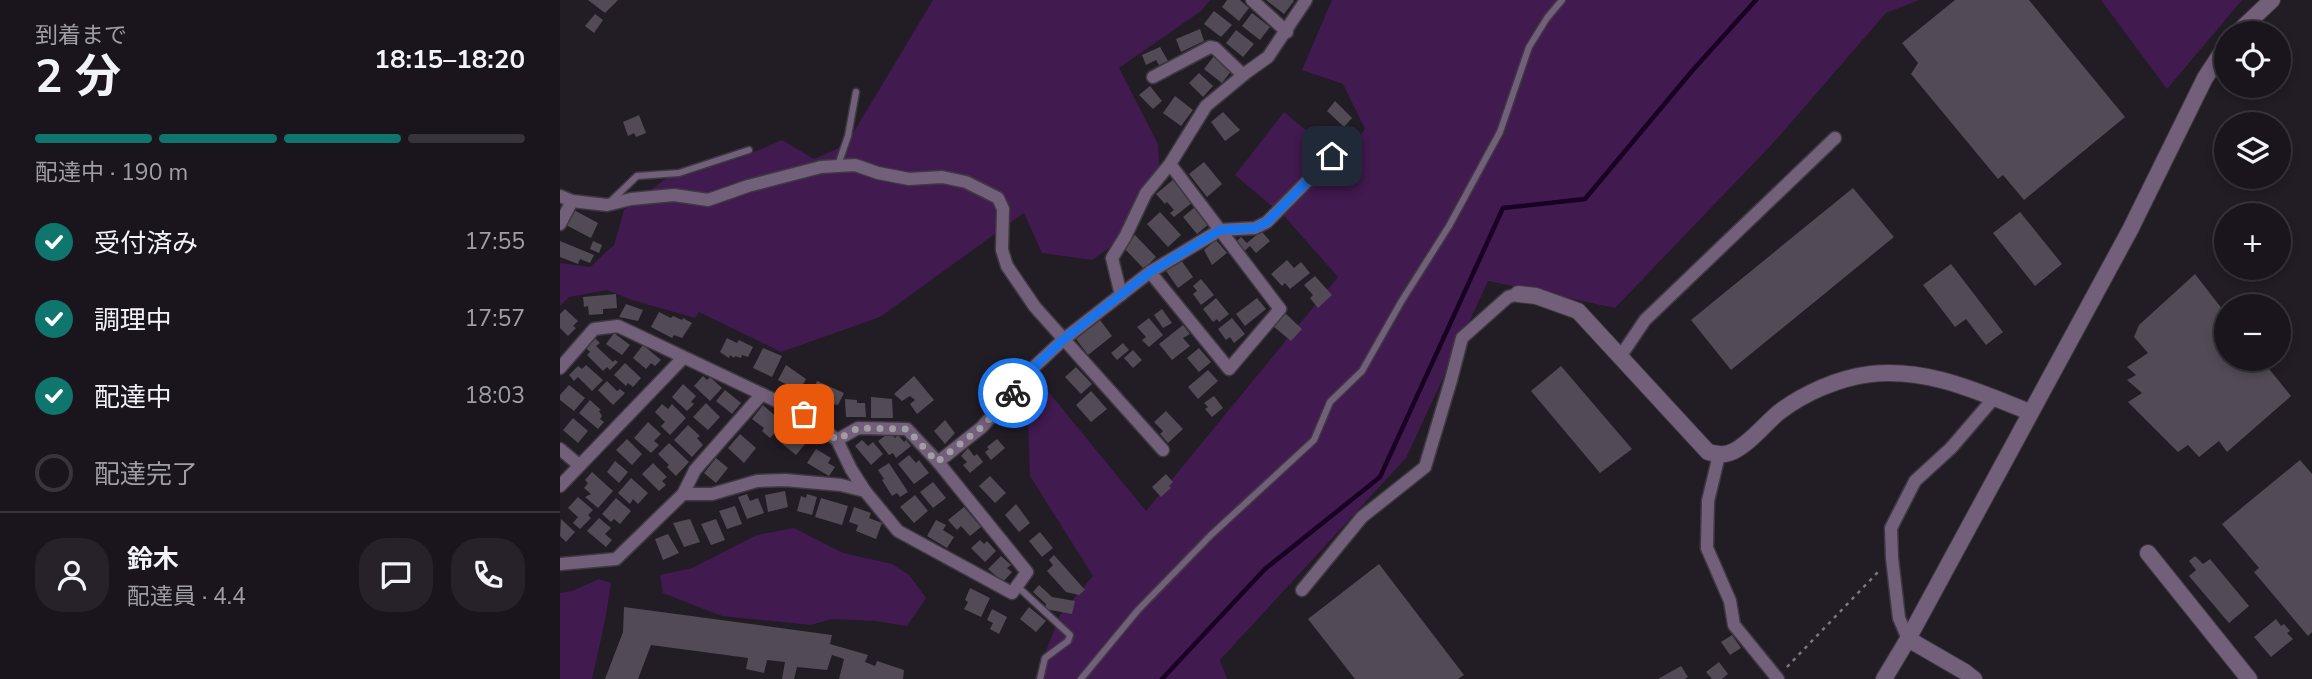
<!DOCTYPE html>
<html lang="ja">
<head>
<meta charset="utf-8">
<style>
  :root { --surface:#1a151c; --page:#272229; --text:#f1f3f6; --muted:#9f9fa3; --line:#38343b; --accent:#0f766e }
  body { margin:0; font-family:"Nunito Sans","Noto Sans JP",sans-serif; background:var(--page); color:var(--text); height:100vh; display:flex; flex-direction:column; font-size:26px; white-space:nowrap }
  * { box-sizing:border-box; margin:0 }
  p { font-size:23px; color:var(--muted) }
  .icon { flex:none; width:38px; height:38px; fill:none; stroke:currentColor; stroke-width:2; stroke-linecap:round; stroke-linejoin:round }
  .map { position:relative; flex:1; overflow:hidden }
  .panel { display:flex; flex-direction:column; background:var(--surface); width:560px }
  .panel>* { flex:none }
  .fabs { position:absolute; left:1654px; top:21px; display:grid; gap:14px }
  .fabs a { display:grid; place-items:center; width:77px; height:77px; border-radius:50%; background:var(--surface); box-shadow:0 4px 10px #0003,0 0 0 2px var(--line); font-size:35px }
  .pin { position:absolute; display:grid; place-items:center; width:60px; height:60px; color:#fff; margin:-30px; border-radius:14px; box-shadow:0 4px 10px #0006 }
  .courier { position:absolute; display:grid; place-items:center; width:70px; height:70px; margin:-35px; border:5px solid #1a73e8; border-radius:50%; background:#fff; color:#222; box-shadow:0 2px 9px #0007 }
  .summary em { font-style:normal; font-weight:700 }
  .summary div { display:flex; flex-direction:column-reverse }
  .summary { display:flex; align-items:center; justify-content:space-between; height:119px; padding:0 35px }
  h1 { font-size:46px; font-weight:700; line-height:52px }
  .bar { display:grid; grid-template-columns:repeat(4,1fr); gap:10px 7px; align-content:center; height:84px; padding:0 35px }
  .bar i { height:9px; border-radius:5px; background:var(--line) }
  .bar .active { background:var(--accent) }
  .bar p { grid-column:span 4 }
  .line { display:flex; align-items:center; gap:18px; padding:0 35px; border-top:2px solid var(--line) }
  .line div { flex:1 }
  .round { display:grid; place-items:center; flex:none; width:74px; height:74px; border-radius:28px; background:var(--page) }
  ol { padding:0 35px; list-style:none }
  li { display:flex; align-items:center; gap:21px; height:77px }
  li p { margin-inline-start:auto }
  li .icon { padding:7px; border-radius:50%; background:var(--accent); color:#fff; stroke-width:4 }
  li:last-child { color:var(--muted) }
  li i { width:38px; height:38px; border:4px solid var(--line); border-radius:50% }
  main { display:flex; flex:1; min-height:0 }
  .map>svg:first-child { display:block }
</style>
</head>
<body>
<main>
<section class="panel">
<div class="summary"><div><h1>2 分</h1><p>到着まで</p></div><em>18:15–18:20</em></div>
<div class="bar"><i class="active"></i><i class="active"></i><i class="active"></i><i></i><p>配達中 · 190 m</p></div>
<ol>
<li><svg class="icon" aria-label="check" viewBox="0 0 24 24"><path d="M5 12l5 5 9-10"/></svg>受付済み<p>17:55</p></li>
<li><svg class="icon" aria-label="check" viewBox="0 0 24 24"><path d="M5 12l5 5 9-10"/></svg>調理中<p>17:57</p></li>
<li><svg class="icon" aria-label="check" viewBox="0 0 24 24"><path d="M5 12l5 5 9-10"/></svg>配達中<p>18:03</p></li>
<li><i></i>配達完了</li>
</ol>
<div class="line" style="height:126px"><a class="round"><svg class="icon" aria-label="person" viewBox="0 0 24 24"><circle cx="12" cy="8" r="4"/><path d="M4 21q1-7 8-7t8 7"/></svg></a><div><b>鈴木</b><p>配達員 · 4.4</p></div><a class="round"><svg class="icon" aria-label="chat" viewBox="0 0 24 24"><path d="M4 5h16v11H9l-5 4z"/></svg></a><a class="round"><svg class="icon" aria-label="phone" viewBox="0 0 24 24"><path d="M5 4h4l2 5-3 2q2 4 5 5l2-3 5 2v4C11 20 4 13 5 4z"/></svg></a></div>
</section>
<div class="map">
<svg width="1752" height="679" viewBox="0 0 1752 679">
  <rect width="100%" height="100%" fill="#221c25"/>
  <g fill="#411a50">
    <path d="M373,0H650L641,11L559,68L598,144L600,180L565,237L532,260L482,253L464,213L320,317L221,352L139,312L135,318L72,300L47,290L9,297L0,306V263L30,267L54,245L64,210L111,175L181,158L222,140L254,159L286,145Z"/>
    <path d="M772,0H1359L1326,13L1215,141L1055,308L928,281L846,458L660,660L667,679H475L500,615L533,576L470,476L468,419L487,390L586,511L778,277L726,218L675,175L724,112L781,159L805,129L783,84L742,70Z"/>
    <path d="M1541,0H1682L1607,89Z"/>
    <path d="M234,528L283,553L332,564L349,575L366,598L347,626L315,621L272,619L251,625L162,616L103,593L100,575L132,568L197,535Z"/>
    <path d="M39,579L51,583L45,621L32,679H0V593L12,591Z"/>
  </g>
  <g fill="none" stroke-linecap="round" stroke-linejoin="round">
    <path stroke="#190023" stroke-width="4.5" d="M602,679L705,569L820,477L943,208L1025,199L1132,71L1196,0"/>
  </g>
  <g fill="#524b55">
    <path d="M28,0H58L45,13Z"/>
    <path d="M667,0H680L689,8L679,21L662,7Z"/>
    <path d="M706,0H733L734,1L724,14Z"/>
    <path d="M1395,0H1469L1565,117L1464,200L1443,175L1438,179L1351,74L1358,63L1342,43Z"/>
    <path d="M654,11L672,25L661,37L644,24Z"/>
    <path d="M692,13L710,27L700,40L682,26Z"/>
    <path d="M35,14L43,20L34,33L25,26Z"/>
    <path d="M640,29L644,41L621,52L616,39Z"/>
    <path d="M676,30L694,44L683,57L666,43Z"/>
    <path d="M600,47L608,61L599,65L596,60L586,65L582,55Z"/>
    <path d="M654,56L672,70L662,83L644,69Z"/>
    <path d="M639,73L653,86L643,97L629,83Z"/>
    <path d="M590,86L602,101L593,109L579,95Z"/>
    <path d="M615,96L633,110L621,126L603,113Z"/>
    <path d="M775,101L792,118L784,127L767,111Z"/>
    <path d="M663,112L680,130L665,141L651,122Z"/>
    <path d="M79,115L86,133L76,137L74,133L68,136L63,122Z"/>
    <path d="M644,162L662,184L647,197L629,174Z"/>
    <path d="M614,179L633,202L614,217L610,213L614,210L607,202L605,204L596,194Z"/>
    <path d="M1293,188L1334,237L1171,370L1131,320Z"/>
    <path d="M635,207L649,224L637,234L623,217Z"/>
    <path d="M14,210L38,223L31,238L6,225Z"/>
    <path d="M600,212L621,235L608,247L587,224Z"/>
    <path d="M1460,212L1502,264L1475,286L1433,233Z"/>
    <path d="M701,231L710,241L696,253L690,246L683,252L675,243L681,237L687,243Z"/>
    <path d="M575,235L596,257L584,269L563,247Z"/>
    <path d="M656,240L667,253L652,265L644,250Z"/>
    <path d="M0,241L34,255L30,263L20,259L18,264L0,257Z"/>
    <path d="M33,241L42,245L39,253L30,249Z"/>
    <path d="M621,260L633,277L618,288L606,271Z"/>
    <path d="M727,260L734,268L741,262L750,273L730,289L725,283L722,286L711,274Z"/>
    <path d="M1391,264L1443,332L1426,345L1406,319L1395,327L1363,285Z"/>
    <path d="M1635,274L1666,314V359H1701L1731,396L1667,452L1659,441L1639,457L1628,445L1618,452L1568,402L1582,393L1567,380L1576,375L1567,367L1588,353L1574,337L1579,325Z"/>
    <path d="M755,276L772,295L758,308L750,298L753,295L744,285Z"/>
    <path d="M641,279L654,295L641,305L633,294L637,291L633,286Z"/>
    <path d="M56,294L57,308L43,309V314L29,315L28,306L24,307L23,297Z"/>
    <path d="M656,298L669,314L659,322L657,319L653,322L643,309Z"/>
    <path d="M697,298L706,309L685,326L676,314Z"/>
    <path d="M66,304L83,310L78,321L59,317Z"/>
    <path d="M5,309L18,321L13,326L16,328L8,336L0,328V314Z"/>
    <path d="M602,309L612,323L603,328L594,315Z"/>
    <path d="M99,312L111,318L113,316L122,320L123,318L132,323L122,338L114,335L112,338L91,327Z"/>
    <path d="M725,313L742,329L731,341L713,326Z"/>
    <path d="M589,318L603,335L589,347L582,340L586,337L577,327Z"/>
    <path d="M672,318L685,334L674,343L670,337L666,340L658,329Z"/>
    <path d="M540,320L552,336L528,355L516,339Z"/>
    <path d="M623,325L630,334L623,338L630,346L612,360L599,344Z"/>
    <path d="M54,333L70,345L62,355L46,344Z"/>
    <path d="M35,338L40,343L36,346L53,362L55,360L58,362L50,370L47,367L43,371L27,355L30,352L26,348Z"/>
    <path d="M167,338L177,343L179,340L193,347L188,357L182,355L181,358L175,356L174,358L170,355L169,358L160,352Z"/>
    <path d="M563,343L569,350L557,360L551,353Z"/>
    <path d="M83,345L101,360L95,366L91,363L86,369L73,358Z"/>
    <path d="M203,348L222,356L212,377L193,368Z"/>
    <path d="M639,348L651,362L639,372L627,358Z"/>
    <path d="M573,350L582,360L573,368L564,358Z"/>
    <path d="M65,363L81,378L73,387L68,383L66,386L54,375Z"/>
    <path d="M26,365L43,380L32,391L18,377L14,381L9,375L18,366L22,369Z"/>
    <path d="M226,365L246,379L239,391L218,380Z"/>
    <path d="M1001,366L1072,449L1040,473L971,391Z"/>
    <path d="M516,367L532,384L521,394L505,377Z"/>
    <path d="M648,370L658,381L638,399L628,387Z"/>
    <path d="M143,376L147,380L150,377L162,388L150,401L134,386Z"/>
    <path d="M354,376L374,400L357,414L350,404L355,400L350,396L342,401L334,394Z"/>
    <path d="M47,381L57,391L60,389L65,393L53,405L38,390Z"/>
    <path d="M257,381L284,393L278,405L273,404L270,409L259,404L261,399L251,396Z"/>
    <path d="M123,384L136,396L131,402L134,404L127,411L112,397Z"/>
    <path d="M9,385L25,398L14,411L0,400V395Z"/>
    <path d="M165,390L181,403L172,414L156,401Z"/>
    <path d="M531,391L547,409L531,422L516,405Z"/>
    <path d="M654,396L663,408L652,417L645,409L648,407L644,403Z"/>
    <path d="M311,397L332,399L333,418H311Z"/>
    <path d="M285,399L297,400V403H305L306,417H286Z"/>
    <path d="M30,400L41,410L39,411L42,416L40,419L44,422L38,429L19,413Z"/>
    <path d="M146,403L160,417L148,430L133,417Z"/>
    <path d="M102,404L108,409L112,404L126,418L110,435L101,426L105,422L95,412Z"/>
    <path d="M203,405L220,420L218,422L222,425L210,438L202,431L204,428L192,419Z"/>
    <path d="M606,411L623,429L608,443L600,434L603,431L594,422Z"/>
    <path d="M13,418L28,431L18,443L3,430Z"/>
    <path d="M385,420L395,433L385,444L374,431Z"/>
    <path d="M88,422L101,434L94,441L99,445L91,453L74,438Z"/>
    <path d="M128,425L140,436L137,438L143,445L132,457L114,440Z"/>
    <path d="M233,427L238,432L242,428L250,438L236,455L220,442Z"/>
    <path d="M330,432L335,438L338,435L344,442L346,440L351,446L336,458L333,453L329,455L318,441Z"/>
    <path d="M180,434L196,448L184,463L168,448Z"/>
    <path d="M67,439L82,454L72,465L56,450Z"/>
    <path d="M437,439L445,448L431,460L425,452L429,449L427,447Z"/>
    <path d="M302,440L308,446L313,442L323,454L311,465L295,446Z"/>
    <path d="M109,443L129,462L116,476L107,467L109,465L98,454Z"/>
    <path d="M408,448L414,456L417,454L423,462L410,473L403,465L407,462L401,456Z"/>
    <path d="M256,449L271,458L268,463L275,467L269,476L247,463Z"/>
    <path d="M349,455L356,463L359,460L369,473L354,484L338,464Z"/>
    <path d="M156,458L168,468L156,483L144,473Z"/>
    <path d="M1740,460L1752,474V632L1748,636L1694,572L1699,568L1662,524Z"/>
    <path d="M55,461L68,472L59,483L47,472Z"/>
    <path d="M93,463L107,477L102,481L106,485L99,491L82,474Z"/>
    <path d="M329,463L348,492L340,497L337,493L332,496L322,480L324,479L318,470Z"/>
    <path d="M32,472L53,491L38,508L25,497L31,494L24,488L28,483L25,480Z"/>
    <path d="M606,474L613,482L609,486L611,488L601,497L592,487Z"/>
    <path d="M430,476L446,493L435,503L419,486Z"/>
    <path d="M71,478L88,493L78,504L73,499L70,504L58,493Z"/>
    <path d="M373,482L386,498L373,508L360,492Z"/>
    <path d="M225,491L228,507L208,512L205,495Z"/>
    <path d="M187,494L190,501L198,498L204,513L187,519L178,497Z"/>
    <path d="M247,494L257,497L252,515L237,511L241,496L246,498Z"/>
    <path d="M355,495L368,511L354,523L340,507Z"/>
    <path d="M18,497L33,510L28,515L31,518L20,529L13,523L18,517L8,508Z"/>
    <path d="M56,498L71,511L60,524L54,519L51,522L42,514Z"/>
    <path d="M261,498L288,506L282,525L255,517Z"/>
    <path d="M456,504L470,523L459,532L445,515Z"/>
    <path d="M175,506L182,524L167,529L159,511Z"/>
    <path d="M294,507L311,513L309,518L322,523L316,539L296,531L298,525L289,522Z"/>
    <path d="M404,507L421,527L410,536L401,526L397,530L388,520Z"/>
    <path d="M39,518L51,528L45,534L52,540L46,547L27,531Z"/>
    <path d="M1,519L15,532L6,542L0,536Z"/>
    <path d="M130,519L140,542L124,547L113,523Z"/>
    <path d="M156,519L165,540L151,545L141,524Z"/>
    <path d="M376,520L386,525L383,530L394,537L387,548L367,536Z"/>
    <path d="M480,532L493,548L482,557L469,541Z"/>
    <path d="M108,534L119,553L103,560L95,539Z"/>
    <path d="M420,540L424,544L427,541L436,551L425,562L411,548Z"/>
    <path d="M494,555L525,590L519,595L506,592L487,571L493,565L489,560Z"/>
    <path d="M441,556L451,565L447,568L452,572L443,582L428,569Z"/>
    <path d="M1635,556L1643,564L1650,559L1689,606L1669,623L1629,576L1636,570L1629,561Z"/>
    <path d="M819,564L904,675L898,679H795L748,619Z"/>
    <path d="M479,585L492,597L515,601L512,614L485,609L486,604L473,592Z"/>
    <path d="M410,588L430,598L421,617L404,609L408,602L405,600Z"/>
    <path d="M64,607L272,635L270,644L308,655L305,662L315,666L317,661L344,670L343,679H279L284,659L272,655L267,670L237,667L234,679H222L225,662L207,660L204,673L186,669L188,658L91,645L78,679H45L63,632Z"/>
    <path d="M469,607L486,621L476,632L460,619Z"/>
    <path d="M432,609L447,617L439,634L430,629L433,623L427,620Z"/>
    <path d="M1716,619L1721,626L1724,624L1730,631L1727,633L1733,639L1711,657L1694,637Z"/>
    <path d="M1172,635L1181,648L1170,655L1161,642Z"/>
    <path d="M1159,662L1168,674L1162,679H1152L1146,672Z"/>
    <path d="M1121,666L1128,677L1125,679H1098Z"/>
  </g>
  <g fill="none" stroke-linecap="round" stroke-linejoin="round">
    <defs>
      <g id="service">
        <path d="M278,165L288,136L296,92"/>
        <path d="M51,201L77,176L119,173L189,150"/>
        <path d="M457,586L510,635L508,641L485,658L480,679"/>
        <path d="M521,679L578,610L651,535L754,440L770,402L802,371L841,302L889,226L940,132L969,47L987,18L1002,0"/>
      </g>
      <g id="minor">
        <path d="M692,0L727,32"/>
        <path d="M593,77L650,47L655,48L683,75"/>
        <path d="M0,196L12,201L47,205L71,199L114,195L148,200L188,186L261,167L295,165L318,173L349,179L382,177L406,182L438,198L443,209L442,250L447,266L475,307L603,450"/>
        <path d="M0,224L12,201"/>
        <path d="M660,230L695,228L707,222L772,156"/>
        <path d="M590,272L669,369L720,309L660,230"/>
        <path d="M561,295L552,258L565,237L586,193L610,164"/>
        <path d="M1060,357L1085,320L1275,138"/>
        <path d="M0,368L34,329L58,326L244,414L277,440L291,469L305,491"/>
        <path d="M0,449L19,465"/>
        <path d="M1159,455L1148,501L1147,548L1170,601L1174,625L1218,679"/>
        <path d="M378,462L422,427L454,391L461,379L504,339L590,272L660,230L610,164L646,106L687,72L708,57L746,0"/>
        <path d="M0,486L123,358"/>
        <path d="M123,494L135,470L202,394"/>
        <path d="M0,564L56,559L123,494H152L197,481L225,480L281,485L305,491L338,531L452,593L467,572L378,462L347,429L298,428L277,440"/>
        <path d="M742,590L802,517L865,467L891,380L902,338L948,297L958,294"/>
        <path d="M1348,639L1339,618L1332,558L1331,528L1355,481L1391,448L1434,398"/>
      </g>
      <g id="tertiary">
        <path d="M1677,33L1712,0"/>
        <path d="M958,294L976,296L1018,311L1148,452C1157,454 1165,456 1174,451C1190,443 1204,425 1218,413C1244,393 1278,378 1311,374C1369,368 1418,392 1470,412"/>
        <path d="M1588,553L1689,679"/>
        <path d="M1348,639L1405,672L1414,679"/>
        <path d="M1324,679L1348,639L1570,230L1645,78L1666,46"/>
      </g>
    </defs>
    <use href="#service" stroke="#3e3840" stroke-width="9"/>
    <use href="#minor" stroke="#3e3840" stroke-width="15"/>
    <use href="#tertiary" stroke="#3e3840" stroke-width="18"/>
    <path stroke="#7d7880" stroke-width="2.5" stroke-dasharray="3.5 5" stroke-linecap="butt" d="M1227,667L1319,571"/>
    <use href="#service" stroke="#725f7a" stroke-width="6"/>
    <use href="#minor" stroke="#725f7a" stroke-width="12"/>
    <use href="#tertiary" stroke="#725f7a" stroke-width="16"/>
  </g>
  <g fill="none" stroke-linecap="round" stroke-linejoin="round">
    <path stroke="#a29da4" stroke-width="7" stroke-dasharray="0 12.6" d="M244,414L277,440L298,428L347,429L377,462L422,427L453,393"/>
    <path stroke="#1a73e8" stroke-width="9" d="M453,393L461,379L504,339L590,272L660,230L695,228L707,222L772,156"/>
  </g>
</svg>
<div class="fabs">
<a><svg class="icon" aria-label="locate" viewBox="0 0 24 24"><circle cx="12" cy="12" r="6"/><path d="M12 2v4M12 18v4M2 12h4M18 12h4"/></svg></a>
<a><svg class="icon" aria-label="layers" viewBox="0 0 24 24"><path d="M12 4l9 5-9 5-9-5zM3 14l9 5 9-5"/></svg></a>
<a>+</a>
<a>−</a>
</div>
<div class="pin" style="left:244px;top:414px;background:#ea580c"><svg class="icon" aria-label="bag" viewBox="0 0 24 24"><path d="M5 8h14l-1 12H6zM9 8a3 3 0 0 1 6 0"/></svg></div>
<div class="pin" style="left:772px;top:156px;background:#1f2937"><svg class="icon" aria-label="home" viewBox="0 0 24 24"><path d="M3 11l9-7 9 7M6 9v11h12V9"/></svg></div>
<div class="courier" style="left:453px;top:393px"><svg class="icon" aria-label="bike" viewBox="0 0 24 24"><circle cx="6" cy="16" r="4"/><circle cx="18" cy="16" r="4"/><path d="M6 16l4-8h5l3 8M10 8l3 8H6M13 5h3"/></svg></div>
</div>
</main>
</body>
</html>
